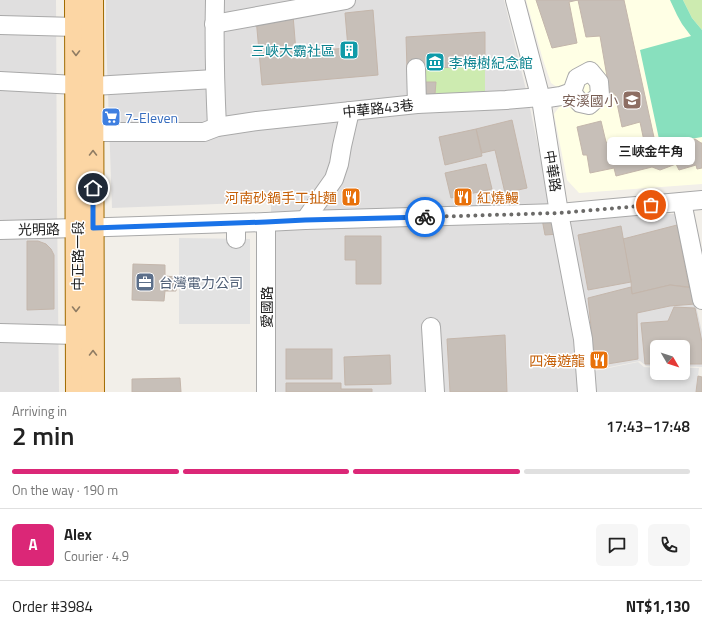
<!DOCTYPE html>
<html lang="en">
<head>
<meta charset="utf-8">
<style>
  :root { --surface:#fff; --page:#f6f6f6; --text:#222; --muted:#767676; --line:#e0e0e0; --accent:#db2777 }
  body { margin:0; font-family:"Titillium Web","Noto Sans TC",sans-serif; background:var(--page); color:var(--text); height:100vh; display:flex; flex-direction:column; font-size:15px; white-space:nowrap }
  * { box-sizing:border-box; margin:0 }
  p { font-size:13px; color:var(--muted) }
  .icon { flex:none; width:22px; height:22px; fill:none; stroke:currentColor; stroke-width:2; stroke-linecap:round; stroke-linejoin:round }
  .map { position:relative; height:392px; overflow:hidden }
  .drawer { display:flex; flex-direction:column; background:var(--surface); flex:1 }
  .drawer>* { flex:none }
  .needle { width:26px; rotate:129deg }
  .tools { position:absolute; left:650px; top:340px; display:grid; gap:8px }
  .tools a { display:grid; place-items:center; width:40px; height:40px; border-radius:6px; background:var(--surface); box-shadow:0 2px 6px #0003; font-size:20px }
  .pin { position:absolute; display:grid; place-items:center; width:34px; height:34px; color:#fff; margin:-17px; border:2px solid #fff; border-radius:50%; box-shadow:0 1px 4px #0007 }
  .courier { position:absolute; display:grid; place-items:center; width:40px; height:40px; margin:-20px; border:3px solid #1a73e8; border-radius:50%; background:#fff; color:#222; box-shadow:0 1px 5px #0007 }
  .bubble { position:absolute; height:28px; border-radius:6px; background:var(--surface); box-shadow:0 2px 6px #0003; font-size:13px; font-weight:600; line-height:28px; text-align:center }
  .summary em { font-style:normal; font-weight:600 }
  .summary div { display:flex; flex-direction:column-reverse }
  .summary { display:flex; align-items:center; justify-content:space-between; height:68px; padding:0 12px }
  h1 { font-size:26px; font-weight:600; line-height:30px }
  .bar { display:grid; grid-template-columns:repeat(4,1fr); gap:6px 4px; align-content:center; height:48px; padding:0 12px }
  .bar i { height:5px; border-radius:3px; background:var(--line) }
  .bar .active { background:var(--accent) }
  .bar p { grid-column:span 4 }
  .line { display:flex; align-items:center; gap:10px; padding:0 12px; border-top:1px solid var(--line) }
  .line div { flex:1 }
  .round { display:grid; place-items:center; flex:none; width:42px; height:42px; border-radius:6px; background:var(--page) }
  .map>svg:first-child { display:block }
</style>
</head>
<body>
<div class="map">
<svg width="702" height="392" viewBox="0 0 702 392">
  <rect width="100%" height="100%" fill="#f2efe9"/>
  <g fill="#e0dfdf">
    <path d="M0,0H56L57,204L59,392H0Z"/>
    <path d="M106,0H504L527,94L553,217L675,214L702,332V367L683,366V347H657V366H646L640,361L579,373L580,392H272L271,202L112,208L106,36Z"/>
  </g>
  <path fill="#ffffe5" d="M526,0H702V184L579,193L567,180L554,114L562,103L560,89L551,83L543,60Z"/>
  <g fill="#cdebb0">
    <path d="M683,0H702V30L692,18Z"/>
    <path d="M485,66V91L435,94L436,82H423V68Z"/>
  </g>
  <path fill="#88e0be" d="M670,0H683L692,18L702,30V137L684,140L676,137L659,139L640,50L691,36L682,24L677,15Z"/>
  <g fill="#e2e2e2">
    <path d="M179,238L250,239V324H179Z"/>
    <path d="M638,362L644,367L657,368V373H683V368H699L696,392H591L589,372Z"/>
  </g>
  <g fill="#c7bfb8" stroke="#c4b6ab">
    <path d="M536,0H578L569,2L577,43L552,48Z"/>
    <path d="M578,0H624L655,142L676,138L683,142L695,139L701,143H702V168L697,169L696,165L679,170L676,164L660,170L652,167L616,176L614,168L590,173L587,155H583L577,127L601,121L606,142L619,148L644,141L640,122L622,127L615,94H610L600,36L586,37Z"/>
    <path d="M373,10L378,75L262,85L256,18L293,15L296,52L348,48L345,13Z"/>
    <path d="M485,32V66L407,69L406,37Z"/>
    <path d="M423,82H436L435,94L423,95Z"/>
    <path d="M512,120L527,188L505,193L495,150L482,153L476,129Z"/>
    <path d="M476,129L482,156L445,165L439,137Z"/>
    <path d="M486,164L492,189L451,198L445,173Z"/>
    <path d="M542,219L557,223L559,234L545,235Z"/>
    <path d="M677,225L689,287L670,285L632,294L631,282L623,239Z"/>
    <path d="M621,226L631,282L588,290L578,235Z"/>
    <path d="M345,236H381V284H356V260H345Z"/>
    <path d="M27,241H38L46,244L51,249L54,255V309L27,310Z"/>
    <path d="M133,264L165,265V276L176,277V291H165L164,301L132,300Z"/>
    <path d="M670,285L693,288L695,304L670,306L637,313L638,359L595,366L588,298L631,287L632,294Z"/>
    <path d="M674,307L695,308L702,342V364H683V347H657V364H645L641,323L668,321Z"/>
    <path d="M505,335L507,392H450L447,339Z"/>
    <rect x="286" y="349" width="46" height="30"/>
    <path d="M390,355L391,384L345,385L344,357Z"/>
    <path d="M698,376L702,377V392H696Z"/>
    <path d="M180,378L181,392H132V379Z"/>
    <path d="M286,383H341V389H372V392H286Z"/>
  </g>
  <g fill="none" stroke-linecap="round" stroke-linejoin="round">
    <defs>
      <g id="minor">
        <path d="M215,0C214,42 215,85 217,127"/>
        <path d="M515,0L541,99L559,213L583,339L587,392"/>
        <path d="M214,24L346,0"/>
        <path d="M0,25L76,27"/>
        <path d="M416,68L417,104"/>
        <path d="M0,81L76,85"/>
        <path d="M93,86L215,79"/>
        <path d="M541,99L561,96L572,92L577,78L590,71L599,82L600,95L589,105L580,103L572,92"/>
        <path d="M93,132H204L217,127L257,121L417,104L506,100L540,97"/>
        <path d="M682,202L702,300"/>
        <path d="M305,220L334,179L339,164L342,146L350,111"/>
        <path d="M266,222V392"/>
        <path d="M0,230L77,228L266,222L305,220L559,213L702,200"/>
        <path d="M236,239V223"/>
        <path d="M431,327L435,392"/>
        <path d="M0,333L76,335"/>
      </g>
      <g id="major">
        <path d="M76,0L77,392"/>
        <path d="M92,0L93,392"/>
      </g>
    </defs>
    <use href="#minor" stroke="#a9a9a9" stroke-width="20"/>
    <use href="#major" stroke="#a06b00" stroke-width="24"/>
    <use href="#minor" stroke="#fff" stroke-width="18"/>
    <use href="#major" stroke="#fcd6a4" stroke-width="22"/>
  </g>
  <defs><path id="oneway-chevron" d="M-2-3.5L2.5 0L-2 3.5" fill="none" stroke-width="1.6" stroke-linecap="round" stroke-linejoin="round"/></defs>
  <g stroke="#8f7c63">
    <use href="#oneway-chevron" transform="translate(76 53) rotate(90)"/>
    <use href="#oneway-chevron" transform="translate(93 153) rotate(-90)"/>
    <use href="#oneway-chevron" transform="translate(76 309) rotate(90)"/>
    <use href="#oneway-chevron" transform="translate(93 353) rotate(-90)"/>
  </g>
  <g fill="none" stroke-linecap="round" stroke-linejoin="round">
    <path stroke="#6b6a68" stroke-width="4" stroke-dasharray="0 7.2" d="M425,217L559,213L651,205"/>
    <path stroke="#1a73e8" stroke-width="5" d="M93,188V228L266,222L305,220L425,217"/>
  </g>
  <defs>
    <symbol id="building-square" viewBox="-11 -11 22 22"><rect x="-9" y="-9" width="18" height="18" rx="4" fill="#0f9aa8" stroke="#fff"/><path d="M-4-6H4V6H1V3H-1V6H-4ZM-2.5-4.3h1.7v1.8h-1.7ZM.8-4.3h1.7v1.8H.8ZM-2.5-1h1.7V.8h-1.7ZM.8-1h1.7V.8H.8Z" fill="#fff"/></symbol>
    <symbol id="museum-square" viewBox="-11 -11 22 22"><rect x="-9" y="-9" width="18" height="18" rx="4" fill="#0f9aa8" stroke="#fff"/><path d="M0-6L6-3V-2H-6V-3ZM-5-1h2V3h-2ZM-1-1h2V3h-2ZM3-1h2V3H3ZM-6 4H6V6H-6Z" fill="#fff"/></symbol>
    <symbol id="school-square" viewBox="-11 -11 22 22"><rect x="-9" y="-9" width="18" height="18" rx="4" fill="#8d6e63" stroke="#fff"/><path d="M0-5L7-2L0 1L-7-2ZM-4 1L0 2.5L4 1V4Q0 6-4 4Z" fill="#fff"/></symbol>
    <symbol id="supermarket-square" viewBox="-11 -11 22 22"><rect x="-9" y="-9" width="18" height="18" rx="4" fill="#3f7fe0" stroke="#fff"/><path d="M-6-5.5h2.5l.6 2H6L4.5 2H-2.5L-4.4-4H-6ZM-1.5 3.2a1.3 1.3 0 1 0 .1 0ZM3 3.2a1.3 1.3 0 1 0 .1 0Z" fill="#fff"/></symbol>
    <symbol id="restaurant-square" viewBox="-11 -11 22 22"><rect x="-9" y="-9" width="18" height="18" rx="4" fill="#e8710a" stroke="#fff"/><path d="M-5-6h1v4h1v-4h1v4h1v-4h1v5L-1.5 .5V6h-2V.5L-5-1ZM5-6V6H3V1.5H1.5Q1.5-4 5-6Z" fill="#fff"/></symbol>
    <symbol id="office-square" viewBox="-11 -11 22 22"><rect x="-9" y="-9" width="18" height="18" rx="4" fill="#5c6f8a" stroke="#fff"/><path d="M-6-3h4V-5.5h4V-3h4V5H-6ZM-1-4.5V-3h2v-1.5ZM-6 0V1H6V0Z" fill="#fff"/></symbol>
  </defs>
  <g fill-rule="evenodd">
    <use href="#building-square" x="338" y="39" width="22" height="22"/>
    <use href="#museum-square" x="424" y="51" width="22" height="22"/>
    <use href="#school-square" x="621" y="89" width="22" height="22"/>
    <use href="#supermarket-square" x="100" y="106" width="22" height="22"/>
    <use href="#restaurant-square" x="340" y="186" width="22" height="22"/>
    <use href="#restaurant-square" x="452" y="186" width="22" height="22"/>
    <use href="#office-square" x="134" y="271" width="22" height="22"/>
    <use href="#restaurant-square" x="588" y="349" width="22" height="22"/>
  </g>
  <g text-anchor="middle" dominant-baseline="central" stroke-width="3" stroke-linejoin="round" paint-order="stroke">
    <g font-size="14" fill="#0d838f" stroke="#fff" text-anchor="end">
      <text x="335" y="50">三峽大霸社區</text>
      <text x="449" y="62" text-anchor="start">李梅樹紀念館</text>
    </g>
    <g font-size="14" fill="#785e54" stroke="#fff" text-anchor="end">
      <text x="618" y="100">安溪國小</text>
    </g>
    <g font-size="14" fill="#222" stroke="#fff">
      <text transform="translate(378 108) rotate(-6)">中華路43巷</text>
      <text transform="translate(553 171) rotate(81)">中華路</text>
      <text transform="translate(39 229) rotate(-1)">光明路</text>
      <text transform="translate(77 256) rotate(-90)">中正路一段</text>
      <text transform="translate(266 307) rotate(-90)">愛國路</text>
    </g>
    <g font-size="14" fill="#366cbe" stroke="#fff" text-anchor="start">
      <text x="125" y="117">7-Eleven</text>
    </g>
    <g font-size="14" fill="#c56008" stroke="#fff" text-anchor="end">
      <text x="337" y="197">河南砂鍋手工扯麵</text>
      <text x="477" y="197" text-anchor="start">紅燒鰻</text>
      <text x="585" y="360">四海遊龍</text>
    </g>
    <g font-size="14" fill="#4e5e75" stroke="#fff" text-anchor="start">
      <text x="159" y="282">台灣電力公司</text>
    </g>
  </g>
</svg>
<div class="tools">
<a><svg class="needle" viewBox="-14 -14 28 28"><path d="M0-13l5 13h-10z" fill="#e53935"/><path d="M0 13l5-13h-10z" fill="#767676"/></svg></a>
</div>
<div class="pin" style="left:651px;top:205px;background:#ea580c"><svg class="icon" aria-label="bag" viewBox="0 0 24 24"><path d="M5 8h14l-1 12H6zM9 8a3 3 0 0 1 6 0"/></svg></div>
<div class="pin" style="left:93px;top:188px;background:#1f2937"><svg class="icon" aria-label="home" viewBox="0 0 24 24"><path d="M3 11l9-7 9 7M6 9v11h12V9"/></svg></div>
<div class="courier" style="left:425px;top:217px"><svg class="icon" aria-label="bike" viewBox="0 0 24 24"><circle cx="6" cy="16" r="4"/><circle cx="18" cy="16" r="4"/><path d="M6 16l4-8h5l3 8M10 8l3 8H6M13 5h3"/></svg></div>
<div class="bubble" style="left:607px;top:137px;width:88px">三峽金牛角</div>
</div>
<section class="drawer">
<div class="summary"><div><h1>2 min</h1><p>Arriving in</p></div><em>17:43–17:48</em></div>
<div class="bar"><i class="active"></i><i class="active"></i><i class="active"></i><i></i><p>On the way · 190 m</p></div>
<div class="line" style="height:72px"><b class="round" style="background:var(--accent);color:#fff">A</b><div><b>Alex</b><p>Courier · 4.9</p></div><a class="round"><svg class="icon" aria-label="chat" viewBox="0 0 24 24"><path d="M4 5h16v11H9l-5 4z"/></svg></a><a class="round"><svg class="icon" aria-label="phone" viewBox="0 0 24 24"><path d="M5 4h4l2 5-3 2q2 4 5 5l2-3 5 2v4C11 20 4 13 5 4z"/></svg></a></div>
<div class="line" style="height:52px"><div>Order #3984</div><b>NT$1,130</b></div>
</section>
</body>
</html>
